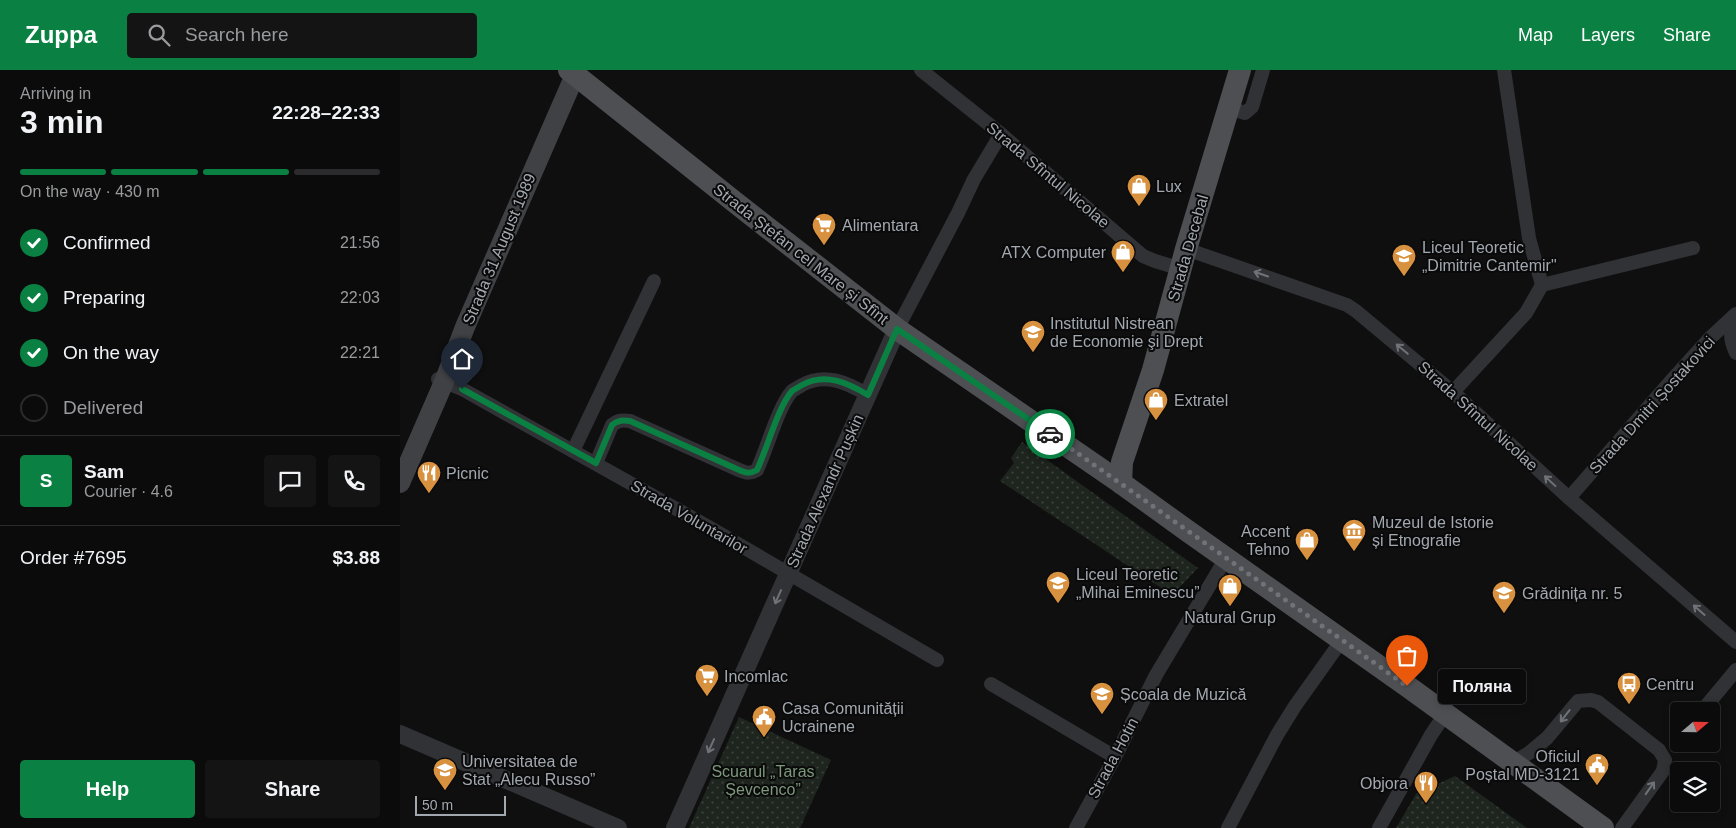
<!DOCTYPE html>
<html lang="en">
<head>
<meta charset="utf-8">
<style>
  :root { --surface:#0b0b0c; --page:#141415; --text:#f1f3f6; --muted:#9a9b9d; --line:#2b2b2d; --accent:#0b8043 }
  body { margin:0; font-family:Helvetica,sans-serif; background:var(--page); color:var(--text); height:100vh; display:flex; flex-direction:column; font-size:19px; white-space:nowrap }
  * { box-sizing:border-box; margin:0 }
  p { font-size:16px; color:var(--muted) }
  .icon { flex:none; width:28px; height:28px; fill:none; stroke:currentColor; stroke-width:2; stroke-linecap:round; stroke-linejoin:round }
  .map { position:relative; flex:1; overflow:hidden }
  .sheet { display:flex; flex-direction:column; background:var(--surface); width:400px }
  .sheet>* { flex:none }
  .needle { width:32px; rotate:70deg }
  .controls { position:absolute; left:1270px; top:632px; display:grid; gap:10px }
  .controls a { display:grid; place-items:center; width:50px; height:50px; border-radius:5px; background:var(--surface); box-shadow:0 2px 8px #0003,0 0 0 1px var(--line); font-size:25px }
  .scale { position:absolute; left:15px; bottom:12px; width:91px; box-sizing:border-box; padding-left:5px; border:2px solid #a2a8af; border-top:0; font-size:14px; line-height:18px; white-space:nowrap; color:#a2a8af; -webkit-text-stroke:4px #0a0a0b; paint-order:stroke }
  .pin { position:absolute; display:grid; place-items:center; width:42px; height:42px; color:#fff; margin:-51px -21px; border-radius:50% 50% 50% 0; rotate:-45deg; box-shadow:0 0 5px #0007 }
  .pin .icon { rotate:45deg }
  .courier { position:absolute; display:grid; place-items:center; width:50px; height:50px; margin:-25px; border:4px solid #0b8043; border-radius:50%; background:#fff; color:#222; box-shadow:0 1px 6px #0007 }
  .bubble { position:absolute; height:35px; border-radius:5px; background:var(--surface); box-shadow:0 2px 8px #0003,0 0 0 1px var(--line); font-size:16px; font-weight:800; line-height:35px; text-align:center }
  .headline em { font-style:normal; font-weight:800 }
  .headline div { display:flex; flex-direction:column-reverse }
  .headline { display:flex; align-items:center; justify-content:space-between; height:85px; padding:0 20px }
  h1 { font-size:32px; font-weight:800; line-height:38px }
  .bar { display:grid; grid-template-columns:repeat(4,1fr); gap:8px 5px; align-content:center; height:60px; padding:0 20px }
  .bar i { height:6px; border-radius:4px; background:var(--line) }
  .bar .selected { background:var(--accent) }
  .bar p { grid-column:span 4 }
  .line { display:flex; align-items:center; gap:12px; padding:0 20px; border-top:1px solid var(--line) }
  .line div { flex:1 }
  .round { display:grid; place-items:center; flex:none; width:52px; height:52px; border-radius:5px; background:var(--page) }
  ol { padding:0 20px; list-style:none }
  li { display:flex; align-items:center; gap:15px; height:55px }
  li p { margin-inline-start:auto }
  li .icon { padding:5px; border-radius:50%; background:var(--accent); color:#fff; stroke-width:4 }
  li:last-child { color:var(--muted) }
  li i { width:28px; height:28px; border:2px solid var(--line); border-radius:50% }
  .button { display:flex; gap:10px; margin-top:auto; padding:10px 20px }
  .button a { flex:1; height:58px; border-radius:5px; background:var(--accent); color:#fff; font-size:20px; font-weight:800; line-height:58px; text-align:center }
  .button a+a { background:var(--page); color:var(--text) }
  header { display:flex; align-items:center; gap:30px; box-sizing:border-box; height:70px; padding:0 25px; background:var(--accent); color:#fff }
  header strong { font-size:24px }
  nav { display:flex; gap:28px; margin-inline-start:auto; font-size:18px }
  .search { width:350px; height:45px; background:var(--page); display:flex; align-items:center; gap:12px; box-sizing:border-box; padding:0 18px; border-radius:5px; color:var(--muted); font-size:19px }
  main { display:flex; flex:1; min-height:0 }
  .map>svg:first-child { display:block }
</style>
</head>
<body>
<header>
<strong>Zuppa</strong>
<div class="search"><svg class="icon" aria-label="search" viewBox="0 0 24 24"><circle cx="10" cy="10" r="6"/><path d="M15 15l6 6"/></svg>Search here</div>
<nav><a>Map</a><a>Layers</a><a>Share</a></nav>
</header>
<main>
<section class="sheet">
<div class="headline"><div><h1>3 min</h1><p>Arriving in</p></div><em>22:28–22:33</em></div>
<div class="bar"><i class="selected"></i><i class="selected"></i><i class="selected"></i><i></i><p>On the way · 430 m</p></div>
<ol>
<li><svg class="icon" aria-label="check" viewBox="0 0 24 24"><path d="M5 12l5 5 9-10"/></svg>Confirmed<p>21:56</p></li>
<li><svg class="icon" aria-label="check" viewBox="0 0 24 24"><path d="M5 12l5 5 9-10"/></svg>Preparing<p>22:03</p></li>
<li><svg class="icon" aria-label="check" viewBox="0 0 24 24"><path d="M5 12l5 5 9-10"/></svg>On the way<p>22:21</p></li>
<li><i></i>Delivered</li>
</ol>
<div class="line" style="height:90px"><b class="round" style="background:var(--accent);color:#fff">S</b><div><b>Sam</b><p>Courier · 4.6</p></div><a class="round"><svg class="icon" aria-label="chat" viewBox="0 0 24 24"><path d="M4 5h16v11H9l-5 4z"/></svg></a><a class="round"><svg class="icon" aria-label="phone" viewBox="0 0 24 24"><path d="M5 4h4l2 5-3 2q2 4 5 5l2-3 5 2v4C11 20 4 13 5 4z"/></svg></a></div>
<div class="line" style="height:65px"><div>Order #7695</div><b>$3.88</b></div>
<div class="button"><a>Help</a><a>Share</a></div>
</section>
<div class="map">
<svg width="1336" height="758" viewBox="0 0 1336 758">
  <defs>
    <pattern id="park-dots" width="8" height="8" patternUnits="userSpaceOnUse" patternTransform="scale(1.25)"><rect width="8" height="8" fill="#1e241e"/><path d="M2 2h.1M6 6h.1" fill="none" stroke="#3c413c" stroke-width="1.8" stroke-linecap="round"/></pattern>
  </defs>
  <rect width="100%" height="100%" fill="#0f0f10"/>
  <g fill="url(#park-dots)">
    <path d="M622,372L798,498L772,525L600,411L614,393L611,388Z"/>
    <path d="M339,647L431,690L400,758H289Z"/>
    <path d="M1055,706L1127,758H996L1022,714L1029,718Z"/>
  </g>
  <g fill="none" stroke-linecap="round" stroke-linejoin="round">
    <g stroke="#313235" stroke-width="14">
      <path d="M521,0L601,64L743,186L755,191L781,199"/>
      <path d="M829,38L845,43L852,37L863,0"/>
      <path d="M786,179L947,235L956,241L1053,322L1169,428L1336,572"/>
      <path d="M1142,215L1293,178"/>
      <path d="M1336,247C1329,260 1330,270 1336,283"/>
      <path d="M497,259L558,143L574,109L601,64"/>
      <path d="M38,309L62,319L314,460L537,590"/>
      <path d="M1053,322L1126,243L1142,215L1129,168L1104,0"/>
      <path d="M173,381L254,211"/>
      <path d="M196,393L212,355C218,350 223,350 230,351L339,400C346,403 350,404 357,400C367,379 378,337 392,321C395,319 399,317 402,315C425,302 448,313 468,325"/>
      <path d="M1169,428L1270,312L1309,269L1336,244"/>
      <path d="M591,614L715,687"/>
      <path d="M1302,641L1336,600"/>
      <path d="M1112,693L1129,683L1147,668L1178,631L1191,630L1198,632L1259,680L1265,690L1263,701L1222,758"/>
      <path d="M676,758L715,687L756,605L826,488"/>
      <path d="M828,758L877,665L895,636L942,570"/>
      <path d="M979,758L1031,665L1045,644"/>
    </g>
    <g stroke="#313235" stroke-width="18">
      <path d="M0,664L218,758"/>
      <path d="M275,758L497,259"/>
    </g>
    <path stroke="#3f4144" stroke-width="20" d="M0,413L44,312L65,257L175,5"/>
    <g stroke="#4d4f53" stroke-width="22">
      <path d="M169,0L336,133L497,259L721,413L789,462L1007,616L1203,758"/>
      <path d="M721,413L722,392L753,300L786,179L840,0"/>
    </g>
  </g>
  <defs><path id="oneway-shaft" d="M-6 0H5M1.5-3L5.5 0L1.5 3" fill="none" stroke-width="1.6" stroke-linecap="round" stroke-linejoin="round" transform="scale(1.25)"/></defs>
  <g stroke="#6f7378">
    <use href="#oneway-shaft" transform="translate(861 204) rotate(-161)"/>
    <use href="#oneway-shaft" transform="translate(1002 279) rotate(-140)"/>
    <use href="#oneway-shaft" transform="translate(1150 411) rotate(-137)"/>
    <use href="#oneway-shaft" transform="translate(378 527) rotate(114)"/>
    <use href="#oneway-shaft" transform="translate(1299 540) rotate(-139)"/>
    <use href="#oneway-shaft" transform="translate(1165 646) rotate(128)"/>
    <use href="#oneway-shaft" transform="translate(311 676) rotate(114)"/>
    <use href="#oneway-shaft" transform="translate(1250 718) rotate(-55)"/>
  </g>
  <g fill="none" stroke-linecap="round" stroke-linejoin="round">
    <path stroke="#6f7277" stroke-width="5" stroke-dasharray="0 9" d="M650,364C769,447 888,532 1007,616"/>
    <path stroke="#0b8043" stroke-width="6" d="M62,319L196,393L212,355C218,350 223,350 230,351L339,400C346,403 350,404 357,400C367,379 378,337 392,321C395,319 399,317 402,315C425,302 448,313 468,325L497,259L650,364"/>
  </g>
  <defs>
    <symbol id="shop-pin" viewBox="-11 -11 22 30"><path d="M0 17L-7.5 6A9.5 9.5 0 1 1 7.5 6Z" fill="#d8913f" stroke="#0a0a0b"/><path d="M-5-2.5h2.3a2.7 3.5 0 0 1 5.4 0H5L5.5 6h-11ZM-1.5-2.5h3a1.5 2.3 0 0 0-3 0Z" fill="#fff"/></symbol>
    <symbol id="supermarket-pin" viewBox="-11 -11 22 30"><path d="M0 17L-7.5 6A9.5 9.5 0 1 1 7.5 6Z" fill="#d8913f" stroke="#0a0a0b"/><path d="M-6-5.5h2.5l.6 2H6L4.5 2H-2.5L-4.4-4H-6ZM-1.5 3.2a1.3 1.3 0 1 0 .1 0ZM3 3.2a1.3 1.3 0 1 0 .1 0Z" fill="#fff"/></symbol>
    <symbol id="school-pin" viewBox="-11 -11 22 30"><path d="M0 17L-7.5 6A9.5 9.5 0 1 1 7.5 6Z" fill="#d8913f" stroke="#0a0a0b"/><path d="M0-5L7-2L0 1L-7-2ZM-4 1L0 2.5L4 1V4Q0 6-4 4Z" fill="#fff"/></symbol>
    <symbol id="university-pin" viewBox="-11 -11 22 30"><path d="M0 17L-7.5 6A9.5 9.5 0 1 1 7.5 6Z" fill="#d8913f" stroke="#0a0a0b"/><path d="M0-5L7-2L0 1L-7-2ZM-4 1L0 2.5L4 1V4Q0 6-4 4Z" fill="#fff"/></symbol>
    <symbol id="restaurant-pin" viewBox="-11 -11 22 30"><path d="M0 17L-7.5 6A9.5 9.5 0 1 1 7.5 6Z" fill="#d8913f" stroke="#0a0a0b"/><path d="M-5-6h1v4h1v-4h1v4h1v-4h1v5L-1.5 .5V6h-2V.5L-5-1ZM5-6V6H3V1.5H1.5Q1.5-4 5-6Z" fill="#fff"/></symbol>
    <symbol id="museum-pin" viewBox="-11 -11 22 30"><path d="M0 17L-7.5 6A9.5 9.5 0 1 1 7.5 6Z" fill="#d8913f" stroke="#0a0a0b"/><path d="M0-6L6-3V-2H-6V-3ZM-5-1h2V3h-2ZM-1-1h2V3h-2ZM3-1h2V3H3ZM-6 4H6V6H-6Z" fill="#fff"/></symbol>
    <symbol id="bus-pin" viewBox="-11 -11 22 30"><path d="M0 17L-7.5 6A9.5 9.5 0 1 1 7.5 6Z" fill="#d8913f" stroke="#0a0a0b"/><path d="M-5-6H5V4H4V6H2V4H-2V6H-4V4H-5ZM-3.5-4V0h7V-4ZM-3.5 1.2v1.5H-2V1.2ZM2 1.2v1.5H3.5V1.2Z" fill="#fff"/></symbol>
    <symbol id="civic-pin" viewBox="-11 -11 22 30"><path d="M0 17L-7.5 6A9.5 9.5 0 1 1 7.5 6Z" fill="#d8913f" stroke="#0a0a0b"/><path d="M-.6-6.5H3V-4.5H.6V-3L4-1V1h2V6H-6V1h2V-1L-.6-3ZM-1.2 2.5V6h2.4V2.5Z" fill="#fff"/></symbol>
  </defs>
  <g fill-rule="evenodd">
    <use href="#shop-pin" x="725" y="102" width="28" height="38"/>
    <use href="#supermarket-pin" x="410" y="141" width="28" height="38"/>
    <use href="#shop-pin" x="709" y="168" width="28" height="38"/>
    <use href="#school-pin" x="990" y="172" width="28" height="38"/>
    <use href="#university-pin" x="619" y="248" width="28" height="38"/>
    <use href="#shop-pin" x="742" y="316" width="28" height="38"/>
    <use href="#restaurant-pin" x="15" y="389" width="28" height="38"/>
    <use href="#museum-pin" x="940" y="447" width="28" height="38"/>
    <use href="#shop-pin" x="893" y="456" width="28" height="38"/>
    <use href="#school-pin" x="644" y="499" width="28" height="38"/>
    <use href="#shop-pin" x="816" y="502" width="28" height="38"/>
    <use href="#school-pin" x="1090" y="509" width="28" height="38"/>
    <use href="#supermarket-pin" x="293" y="592" width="28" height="38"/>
    <use href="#bus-pin" x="1215" y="600" width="28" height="38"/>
    <use href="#university-pin" x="688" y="610" width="28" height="38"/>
    <use href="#civic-pin" x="350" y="633" width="28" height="38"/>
    <use href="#civic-pin" x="1183" y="681" width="28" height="38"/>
    <use href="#university-pin" x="31" y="686" width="28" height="38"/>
    <use href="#restaurant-pin" x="1012" y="699" width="28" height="38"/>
  </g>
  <g text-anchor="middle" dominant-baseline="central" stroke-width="4" stroke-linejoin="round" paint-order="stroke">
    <g font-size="16" fill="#a2a8af" stroke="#0a0a0b">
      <text transform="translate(648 105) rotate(40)">Strada Sfîntul Nicolae</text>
      <text transform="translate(788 178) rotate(-74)">Strada Decebal</text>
      <text transform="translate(99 179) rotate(-67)">Strada 31 August 1989</text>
      <text transform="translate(401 184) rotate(38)">Strada Ștefan cel Mare și Sfînt</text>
      <text transform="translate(1252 335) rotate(-48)">Strada Dmitri Șostakovici</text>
      <text transform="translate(1078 346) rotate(42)">Strada Sfîntul Nicolae</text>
      <text transform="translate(425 421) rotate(-66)">Strada Alexandr Pușkin</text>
      <text transform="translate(289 447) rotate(30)">Strada Voluntarilor</text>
      <text transform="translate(713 688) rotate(-62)">Strada Hotin</text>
    </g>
    <g font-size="16" fill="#a2a8af" stroke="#0a0a0b" text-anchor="start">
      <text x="756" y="116">Lux</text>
      <text x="442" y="155">Alimentara</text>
      <text x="1022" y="177">Liceul Teoretic<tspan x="1022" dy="18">„Dimitrie Cantemir"</tspan></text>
      <text x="706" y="182" text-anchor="end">ATX Computer</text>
      <text x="650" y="253">Institutul Nistrean<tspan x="650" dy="18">de Economie şi Drept</tspan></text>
      <text x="774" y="330">Extratel</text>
      <text x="46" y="403">Picnic</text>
      <text x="972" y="452">Muzeul de Istorie<tspan x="972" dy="18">și Etnografie</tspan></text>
      <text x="890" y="461" text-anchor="end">Accent<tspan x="890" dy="18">Tehno</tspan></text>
      <text x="676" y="504">Liceul Teoretic<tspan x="676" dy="18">„Mihai Eminescu”</tspan></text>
      <text x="1122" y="523">Grădinița nr. 5</text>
      <text x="830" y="547" text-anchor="middle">Natural Grup</text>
      <text x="324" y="606">Incomlac</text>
      <text x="1246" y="614">Centru</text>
      <text x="720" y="624">Școala de Muzică</text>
      <text x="382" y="638">Casa Comunității<tspan x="382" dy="18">Ucrainene</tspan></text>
      <text x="1180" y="686" text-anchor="end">Oficiul<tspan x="1180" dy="18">Poștal MD-3121</tspan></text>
      <text x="62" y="691">Universitatea de<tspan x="62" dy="18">Stat „Alecu Russo”</tspan></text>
      <text x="1008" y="713" text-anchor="end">Objora</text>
    </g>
    <g font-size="16" fill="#7d987b" stroke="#0a0a0b">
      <text x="363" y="701">Scuarul „Taras<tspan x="363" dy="18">Șevcenco”</tspan></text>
    </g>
  </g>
</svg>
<div class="controls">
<a><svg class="needle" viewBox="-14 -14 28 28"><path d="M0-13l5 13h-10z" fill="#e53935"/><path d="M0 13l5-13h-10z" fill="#9a9b9d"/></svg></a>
<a><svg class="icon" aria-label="layers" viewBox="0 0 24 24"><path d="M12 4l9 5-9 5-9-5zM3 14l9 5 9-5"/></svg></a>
</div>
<div class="scale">50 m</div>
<div class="pin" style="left:1007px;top:616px;background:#ea580c"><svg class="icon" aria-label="bag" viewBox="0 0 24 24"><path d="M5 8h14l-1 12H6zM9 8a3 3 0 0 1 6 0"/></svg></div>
<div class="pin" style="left:62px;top:319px;background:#1f2937"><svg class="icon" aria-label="home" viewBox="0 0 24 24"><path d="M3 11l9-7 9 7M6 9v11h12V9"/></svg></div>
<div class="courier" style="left:650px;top:364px"><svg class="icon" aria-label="car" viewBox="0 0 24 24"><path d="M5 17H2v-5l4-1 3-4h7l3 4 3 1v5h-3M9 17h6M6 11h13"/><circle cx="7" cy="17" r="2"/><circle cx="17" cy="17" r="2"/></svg></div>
<div class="bubble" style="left:1038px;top:599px;width:88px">Поляна</div>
</div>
</main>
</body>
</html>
